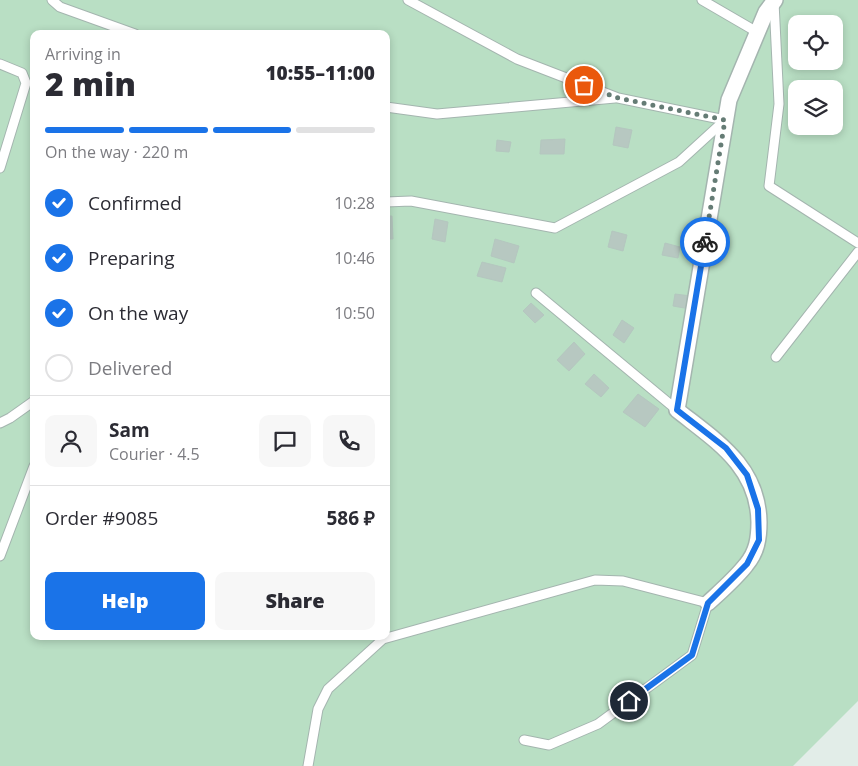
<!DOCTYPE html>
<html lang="en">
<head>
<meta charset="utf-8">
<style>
  :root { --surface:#fff; --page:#f7f7f7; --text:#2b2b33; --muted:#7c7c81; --line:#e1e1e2; --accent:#1a73e8 }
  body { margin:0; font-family:"Open Sans",sans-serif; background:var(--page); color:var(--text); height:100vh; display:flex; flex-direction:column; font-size:19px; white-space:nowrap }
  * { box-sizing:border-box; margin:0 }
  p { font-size:16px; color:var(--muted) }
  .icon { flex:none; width:28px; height:28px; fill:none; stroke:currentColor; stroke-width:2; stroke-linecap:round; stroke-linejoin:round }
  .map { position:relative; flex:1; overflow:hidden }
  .drawer { position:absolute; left:30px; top:30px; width:360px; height:610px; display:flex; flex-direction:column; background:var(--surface); border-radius:10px; box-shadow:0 2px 8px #0003 }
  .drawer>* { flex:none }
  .tools { position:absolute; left:788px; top:15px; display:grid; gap:10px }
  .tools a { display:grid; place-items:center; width:55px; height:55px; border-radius:10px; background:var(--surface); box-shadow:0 2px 8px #0003; font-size:25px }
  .pin { position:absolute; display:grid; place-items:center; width:42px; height:42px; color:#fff; margin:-21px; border:2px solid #fff; border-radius:50%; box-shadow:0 1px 5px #0007 }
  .courier { position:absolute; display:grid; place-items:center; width:50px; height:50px; margin:-25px; border:4px solid #1a73e8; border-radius:50%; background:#fff; color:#222; box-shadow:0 1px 6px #0007 }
  .headline em { font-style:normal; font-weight:800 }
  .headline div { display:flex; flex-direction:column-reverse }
  .headline { display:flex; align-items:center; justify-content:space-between; height:85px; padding:0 15px }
  h1 { font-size:32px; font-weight:800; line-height:38px }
  .bar { display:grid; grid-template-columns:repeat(4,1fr); gap:8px 5px; align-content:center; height:60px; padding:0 15px }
  .bar i { height:6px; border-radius:4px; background:var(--line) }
  .bar .selected { background:var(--accent) }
  .bar p { grid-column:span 4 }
  .line { display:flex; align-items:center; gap:12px; padding:0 15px; border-top:1px solid var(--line) }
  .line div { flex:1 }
  .round { display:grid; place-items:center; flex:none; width:52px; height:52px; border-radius:10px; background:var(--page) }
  ol { padding:0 15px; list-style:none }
  li { display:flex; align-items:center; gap:15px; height:55px }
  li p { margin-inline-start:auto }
  li .icon { padding:5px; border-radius:50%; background:var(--accent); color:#fff; stroke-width:4 }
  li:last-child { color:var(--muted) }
  li i { width:28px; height:28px; border:2px solid var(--line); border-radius:50% }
  .cta { display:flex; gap:10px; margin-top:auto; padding:10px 15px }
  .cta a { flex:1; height:58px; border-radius:10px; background:var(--accent); color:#fff; font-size:20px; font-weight:800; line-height:58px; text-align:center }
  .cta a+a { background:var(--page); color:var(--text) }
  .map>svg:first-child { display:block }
</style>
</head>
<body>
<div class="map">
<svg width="858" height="766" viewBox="0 0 858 766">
  <rect width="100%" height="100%" fill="#e2ede8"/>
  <path fill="#b9dfc4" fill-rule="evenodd" d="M0,0H858V701L793,766H0ZM796,24H834V61H796ZM34,34H386V636H34ZM796,89H834V126H796Z"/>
  <g fill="#b7c8c1" stroke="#b4c7bf">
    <path d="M616,127L632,130L628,148L613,145Z"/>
    <path d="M565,139L564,154H540L541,140Z"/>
    <path d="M497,140L511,142L509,152L496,151Z"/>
    <path d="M386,216H392L393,239H386Z"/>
    <path d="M435,219L448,222L445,242L432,239Z"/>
    <path d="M612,231L627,235L623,251L608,247Z"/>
    <path d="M495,239L519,246L514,263L491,256Z"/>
    <path d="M665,243L680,247L678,258L662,255Z"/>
    <path d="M482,262L506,268L502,282L477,276Z"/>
    <path d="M675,294L691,296L690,309L673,306Z"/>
    <path d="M531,303L544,315L535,323L523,311Z"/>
    <path d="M622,320L634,328L624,343L613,335Z"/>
    <path d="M574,342L585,354L569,371L557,360Z"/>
    <path d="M594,374L609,388L601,397L585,384Z"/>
    <path d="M638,394L659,409L645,427L623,412Z"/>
  </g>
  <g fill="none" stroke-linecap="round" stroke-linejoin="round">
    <defs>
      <g id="lane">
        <path d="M52,0L60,7L135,34"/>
        <path d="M408,0L517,59L618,98L725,120"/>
        <path d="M702,0L757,32"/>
        <path d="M774,2L779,104L769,186L858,243"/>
        <path d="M0,64L22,73L26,83L0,168"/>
        <path d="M386,107L437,114L615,98"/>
        <path d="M386,202L411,201L555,228L679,162L725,120"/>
        <path d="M536,293L677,410"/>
        <path d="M776,357L858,252"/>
        <path d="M0,423L10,418L34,401"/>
        <path d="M0,556L34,466"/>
        <path d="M308,766L318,709L328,689L383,639L595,580L623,581L708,603L692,655L598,724L549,745L524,740"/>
      </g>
      <path id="street" d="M708,603C721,591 735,579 746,565C757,552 759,538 759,522C758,466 716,441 677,410L729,100L766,12L775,0"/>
    </defs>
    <use href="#lane" stroke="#a4b5af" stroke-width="11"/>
    <use href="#street" stroke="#a4b5af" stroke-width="18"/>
    <use href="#lane" stroke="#fff" stroke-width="9"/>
    <use href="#street" stroke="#fff" stroke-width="15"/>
  </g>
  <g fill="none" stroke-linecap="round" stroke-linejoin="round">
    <path stroke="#657c75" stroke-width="5" stroke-dasharray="0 9" d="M584,85L618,98L725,120L705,242"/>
    <path stroke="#1a73e8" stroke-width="6" d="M629,701L692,655L708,603L747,564L759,540L758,509L747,475L726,448L677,410L705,242"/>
  </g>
</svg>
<div class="tools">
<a><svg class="icon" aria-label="locate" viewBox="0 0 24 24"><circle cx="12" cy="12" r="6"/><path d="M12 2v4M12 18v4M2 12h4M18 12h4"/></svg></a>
<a><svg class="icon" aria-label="layers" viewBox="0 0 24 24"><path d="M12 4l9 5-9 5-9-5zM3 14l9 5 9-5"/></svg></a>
</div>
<div class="pin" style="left:584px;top:85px;background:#ea580c"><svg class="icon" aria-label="bag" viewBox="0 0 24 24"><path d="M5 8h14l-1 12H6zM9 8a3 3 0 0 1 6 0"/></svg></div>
<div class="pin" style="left:629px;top:701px;background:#1f2937"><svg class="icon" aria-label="home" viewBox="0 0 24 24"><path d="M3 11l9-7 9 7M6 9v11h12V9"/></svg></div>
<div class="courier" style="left:705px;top:242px"><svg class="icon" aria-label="bike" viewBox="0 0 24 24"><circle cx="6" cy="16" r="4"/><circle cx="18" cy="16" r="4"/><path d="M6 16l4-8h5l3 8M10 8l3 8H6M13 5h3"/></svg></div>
<section class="drawer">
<div class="headline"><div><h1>2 min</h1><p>Arriving in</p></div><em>10:55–11:00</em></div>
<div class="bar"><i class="selected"></i><i class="selected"></i><i class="selected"></i><i></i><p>On the way · 220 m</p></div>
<ol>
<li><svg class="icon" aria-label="check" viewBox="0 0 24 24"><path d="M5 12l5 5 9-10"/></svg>Confirmed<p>10:28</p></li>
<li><svg class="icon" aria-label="check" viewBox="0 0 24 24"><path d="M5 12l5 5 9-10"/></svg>Preparing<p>10:46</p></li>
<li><svg class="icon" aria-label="check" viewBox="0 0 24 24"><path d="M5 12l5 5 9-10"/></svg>On the way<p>10:50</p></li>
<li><i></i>Delivered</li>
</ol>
<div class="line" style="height:90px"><a class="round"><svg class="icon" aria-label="person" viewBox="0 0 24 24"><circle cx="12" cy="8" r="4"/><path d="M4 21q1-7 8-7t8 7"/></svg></a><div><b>Sam</b><p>Courier · 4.5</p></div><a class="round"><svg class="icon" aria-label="chat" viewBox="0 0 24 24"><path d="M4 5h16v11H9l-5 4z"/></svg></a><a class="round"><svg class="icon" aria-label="phone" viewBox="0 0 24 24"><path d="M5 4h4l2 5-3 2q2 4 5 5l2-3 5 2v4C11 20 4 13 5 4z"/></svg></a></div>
<div class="line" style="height:65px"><div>Order #9085</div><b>586 ₽</b></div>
<div class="cta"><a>Help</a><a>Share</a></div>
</section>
</div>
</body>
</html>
